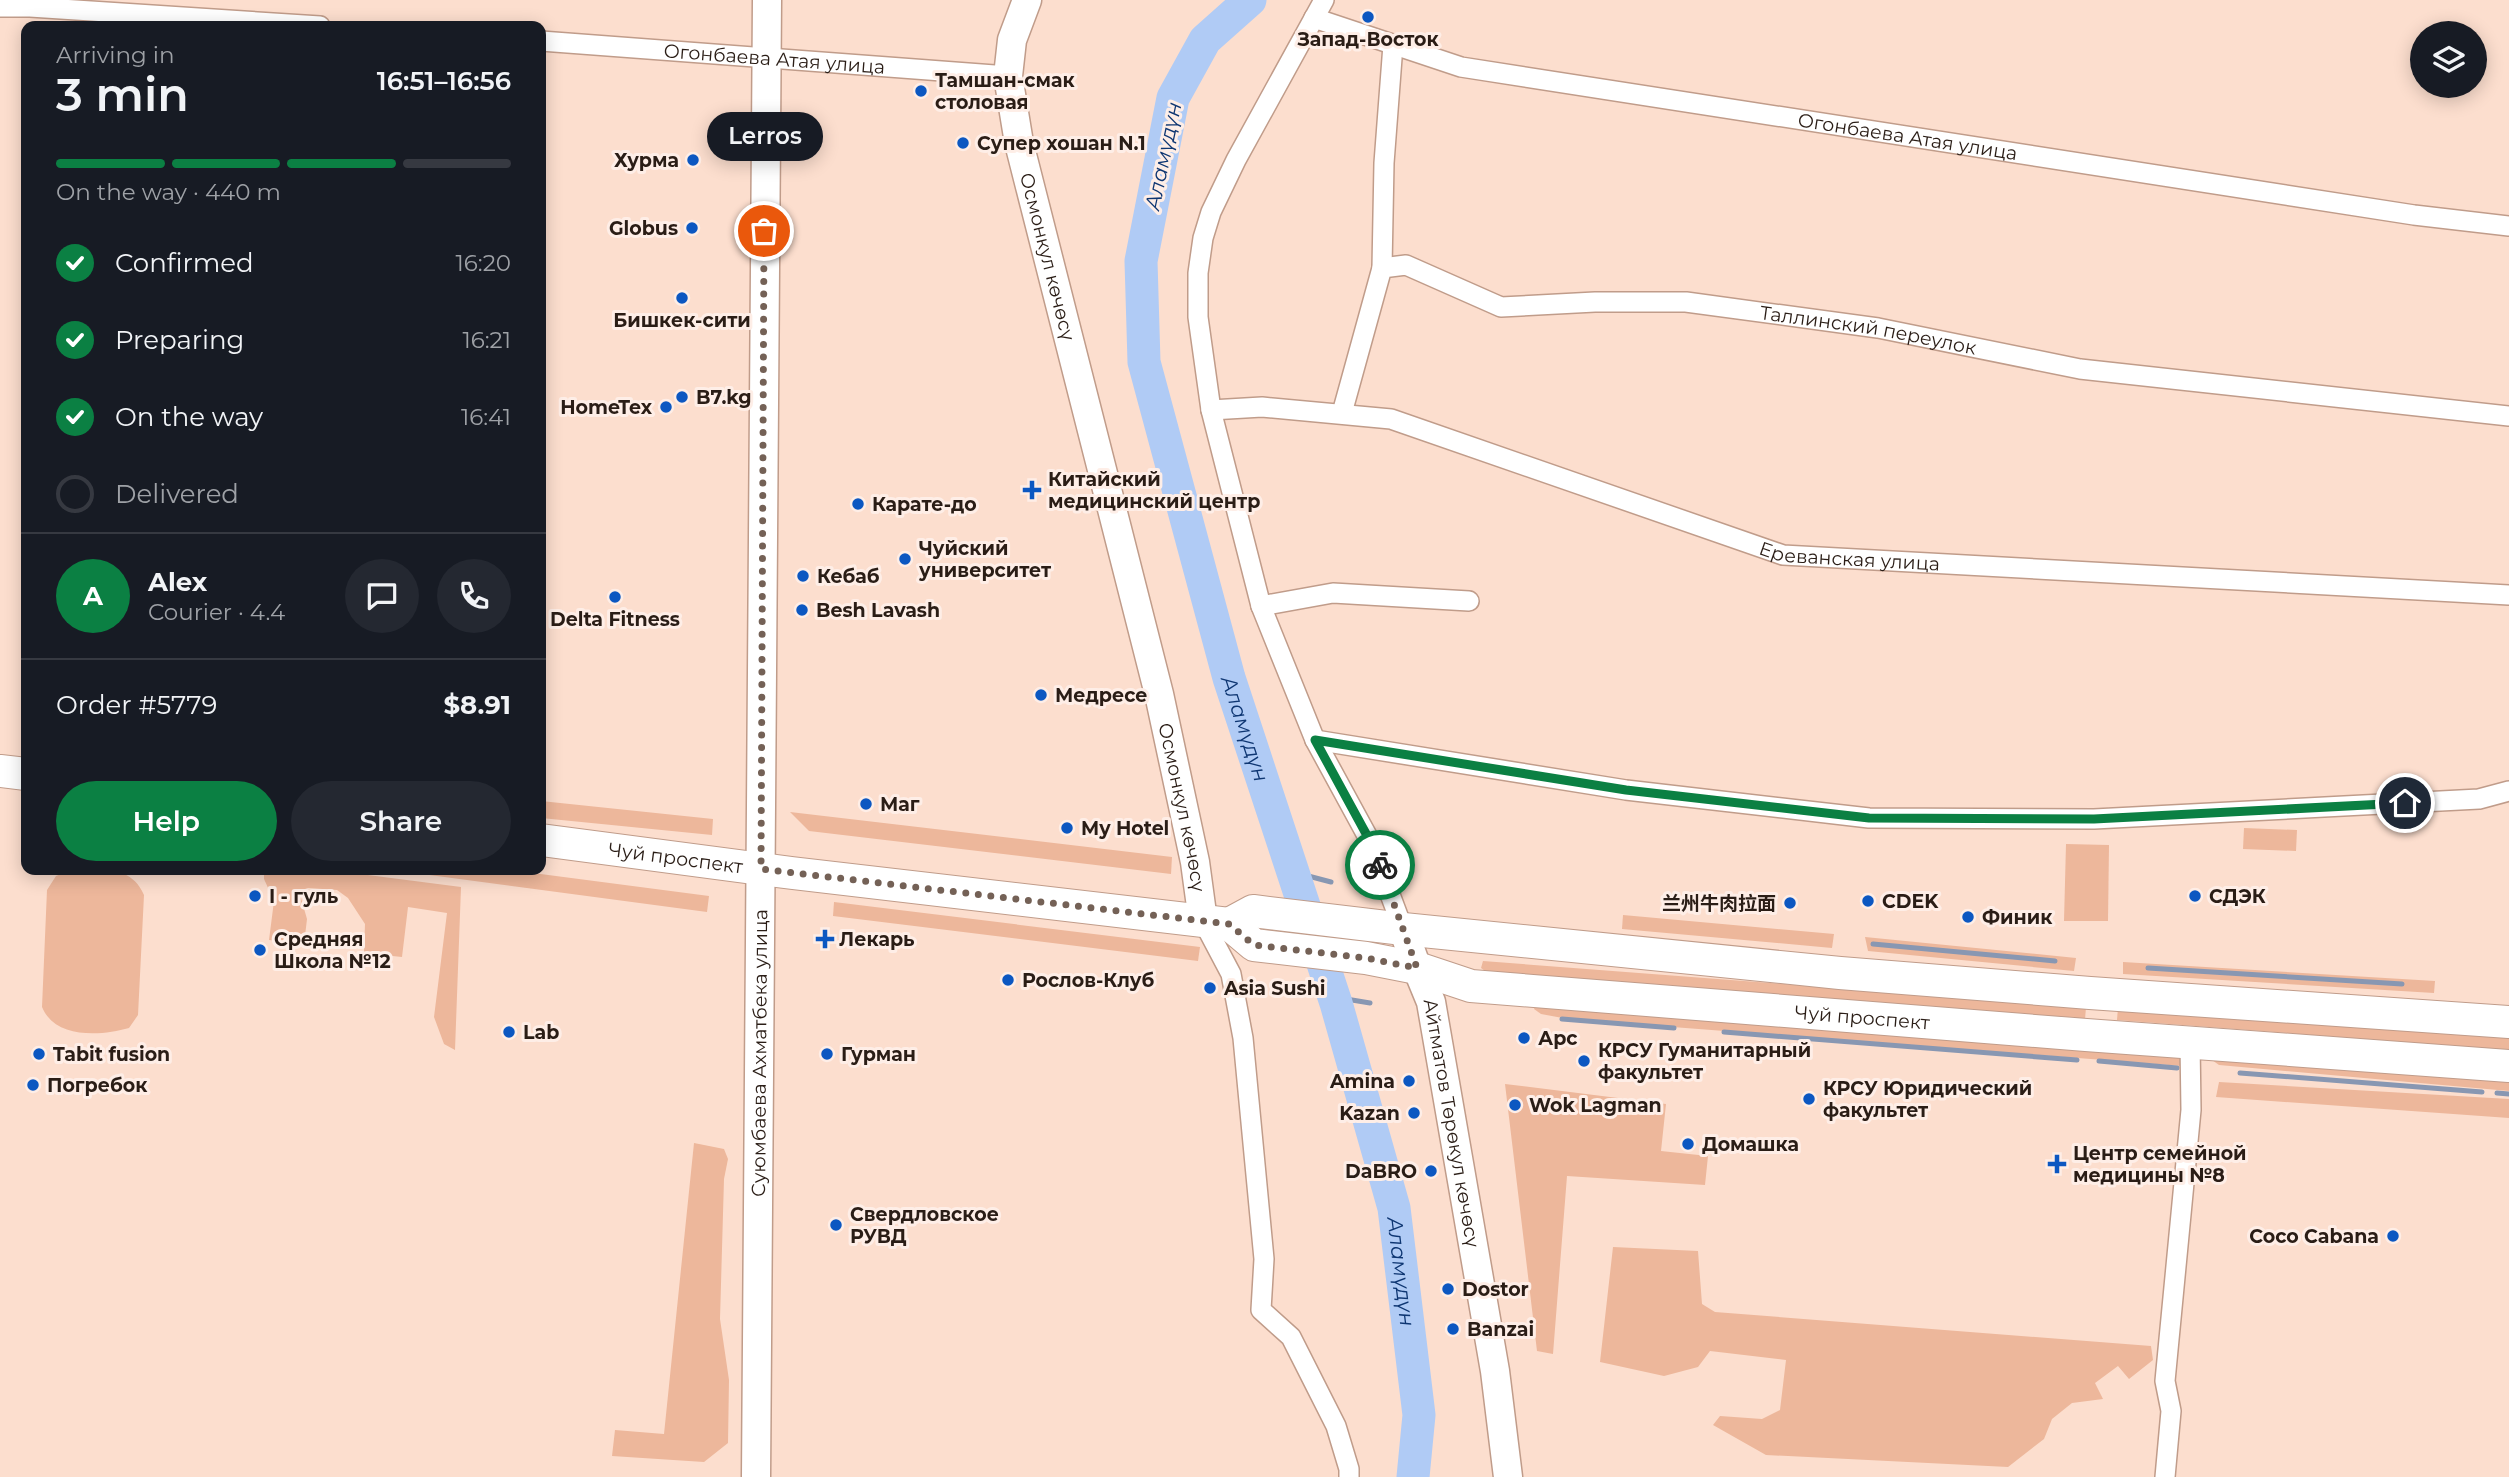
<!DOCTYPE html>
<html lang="en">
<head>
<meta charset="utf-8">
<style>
  :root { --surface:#171b24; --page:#242831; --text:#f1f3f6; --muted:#9ea1a6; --line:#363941; --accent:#0b8043 }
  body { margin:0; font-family:Montserrat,"Noto Sans SC",sans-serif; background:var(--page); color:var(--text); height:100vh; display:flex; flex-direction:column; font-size:26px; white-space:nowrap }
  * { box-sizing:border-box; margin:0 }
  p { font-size:23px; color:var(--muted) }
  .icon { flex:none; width:38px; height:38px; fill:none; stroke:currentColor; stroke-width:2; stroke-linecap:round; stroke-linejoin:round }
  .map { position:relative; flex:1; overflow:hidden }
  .side { position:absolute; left:21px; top:21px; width:525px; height:854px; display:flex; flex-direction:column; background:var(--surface); border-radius:14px; box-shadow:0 4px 18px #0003 }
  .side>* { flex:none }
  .fabs { position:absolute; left:2410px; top:21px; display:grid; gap:14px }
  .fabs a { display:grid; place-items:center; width:77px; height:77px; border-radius:50%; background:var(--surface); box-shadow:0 4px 18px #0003; font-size:35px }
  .pin { position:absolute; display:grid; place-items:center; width:60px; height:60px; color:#fff; margin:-30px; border:4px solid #fff; border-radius:50%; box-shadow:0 2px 7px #0007 }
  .courier { position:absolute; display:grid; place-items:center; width:70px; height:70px; margin:-35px; border:5px solid #0b8043; border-radius:50%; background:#fff; color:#222; box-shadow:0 2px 9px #0007 }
  .bubble { position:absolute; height:49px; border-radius:24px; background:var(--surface); box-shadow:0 4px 18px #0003; font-size:23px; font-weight:600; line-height:49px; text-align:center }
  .summary em { font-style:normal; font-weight:600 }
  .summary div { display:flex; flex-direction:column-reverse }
  .summary { display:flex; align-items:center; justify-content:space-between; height:119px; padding:0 35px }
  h1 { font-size:46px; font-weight:600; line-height:52px }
  .bar { display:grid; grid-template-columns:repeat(4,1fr); gap:10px 7px; align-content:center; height:84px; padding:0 35px }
  .bar i { height:9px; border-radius:5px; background:var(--line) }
  .bar .selected { background:var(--accent) }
  .bar p { grid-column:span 4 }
  .line { display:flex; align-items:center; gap:18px; padding:0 35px; border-top:2px solid var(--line) }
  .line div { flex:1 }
  .round { display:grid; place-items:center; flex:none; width:74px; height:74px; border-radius:37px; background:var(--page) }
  ol { padding:0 35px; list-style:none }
  li { display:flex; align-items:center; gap:21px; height:77px }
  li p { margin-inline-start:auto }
  li .icon { padding:7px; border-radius:50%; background:var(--accent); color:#fff; stroke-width:4 }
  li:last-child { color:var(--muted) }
  li i { width:38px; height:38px; border:4px solid var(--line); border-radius:50% }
  .action { display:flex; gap:14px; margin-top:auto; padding:14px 35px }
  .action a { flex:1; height:80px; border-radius:42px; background:var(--accent); color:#fff; font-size:28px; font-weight:600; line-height:80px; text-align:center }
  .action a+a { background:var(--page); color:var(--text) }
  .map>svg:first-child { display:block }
</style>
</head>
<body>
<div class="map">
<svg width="2509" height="1477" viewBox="0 0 2509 1477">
  <rect width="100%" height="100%" fill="#fcdece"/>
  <g fill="#edb79b">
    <path d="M541,801L713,819L712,835L541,818Z"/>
    <path d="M790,812L1172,857L1171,874L809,831Z"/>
    <path d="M2244,828L2297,830L2296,851L2243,849Z"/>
    <path d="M2066,844L2109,845L2108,921H2064Z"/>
    <path d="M71,870C99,870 131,864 144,895L138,1015L129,1028C101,1036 55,1039 42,1007L47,890L56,876Z"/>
    <path d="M264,870H329L461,887L455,1050L444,1044L434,1017L447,913L408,907L402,957L364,953L365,924L348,898L337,890L308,888L299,891L307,919L304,944L269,940L274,901L264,879Z"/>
    <path d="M392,870H510L709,896L707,912Z"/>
    <path d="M834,902L1200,947L1198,961L833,916Z"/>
    <path d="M1623,915L1834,934L1832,948L1622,929Z"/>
    <path d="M1865,937L2076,958L2074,971L1868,951Z"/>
    <path d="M1483,961L2086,1007L2085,1020L1488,973L1481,968Z"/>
    <path d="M2123,962L2435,981L2434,993L2123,974Z"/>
    <path d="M1536,1002L2181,1051L2182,1066L1568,1019L1541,1014L1534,1009Z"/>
    <path d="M2118,1007L2509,1037V1050L2117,1020Z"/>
    <path d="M2212,1060L2509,1077V1091L2219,1065Z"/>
    <path d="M2219,1082L2509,1099V1118L2216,1097Z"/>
    <path d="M1505,1084L1666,1104L1661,1151L1708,1156L1705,1185L1567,1176L1553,1354L1537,1351Z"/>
    <path d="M694,1143L724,1149L728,1159L724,1179L720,1319L729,1380L728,1443L704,1462L612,1456L615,1430L664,1434Z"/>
    <path d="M1613,1247L1698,1251L1702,1304L1715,1312L2151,1346L2153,1360L2129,1379L2118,1366L2095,1383L2103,1399L2072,1403L2052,1419L2044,1439L2008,1467L1766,1455L1713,1425L1720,1416L1762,1419L1780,1410L1786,1360L1710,1351L1698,1367L1664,1376L1600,1362Z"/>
  </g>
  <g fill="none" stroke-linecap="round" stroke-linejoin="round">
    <g stroke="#8897b2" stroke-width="5">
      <path d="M1293,872L1331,882"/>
      <path d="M1873,944L2055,961"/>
      <path d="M2148,968L2402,984"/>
      <path d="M1334,997L1370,1003"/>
      <path d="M1562,1019L1674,1028"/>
      <path d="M1724,1032L2077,1060"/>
      <path d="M2099,1061L2177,1068"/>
      <path d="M2240,1073L2482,1092"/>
      <path d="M2497,1093L2509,1094"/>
    </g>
    <path stroke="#b0cbf5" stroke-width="33" id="s1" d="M1250,0L1205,40L1173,98L1141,261L1144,362L1229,678L1336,1003L1394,1208L1419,1415L1413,1477"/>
    <defs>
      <g id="street">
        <path d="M1324,0L1236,160L1211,212L1203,238L1198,273V317L1211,410L1261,606L1315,740L1370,841L1403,929"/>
        <path d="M0,7H30L320,26"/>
        <path id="s2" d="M1314,18L1461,67L2414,215L2509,226"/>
        <path id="s3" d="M541,41L1008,76"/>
        <path d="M1382,268L1384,163L1393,45"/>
        <path id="s4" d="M1211,410L1262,407L1391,419L1783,555L2509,595"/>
        <path id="s5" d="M1342,413L1382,268L1406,265L1501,307L1595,302H1686L1878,328L2080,369L2509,416"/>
        <path d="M1261,606L1333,593L1469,601"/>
        <path d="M1315,740L1626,790L1869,818L2094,819L2479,799L2509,791"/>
        <path d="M1203,921L1231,974L1243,1038L1264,1259L1261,1310L1291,1337L1336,1426L1349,1469V1477"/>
        <path d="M2165,1477L2171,1411L2165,1381L2191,1110L2190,1043"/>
      </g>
      <g id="secondary">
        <path id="s6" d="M1027,0L1012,40L1008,76L1019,143L1159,694L1195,862L1203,921"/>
        <path id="s7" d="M1403,929L1417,968L1431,1002L1495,1371L1508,1477"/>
        <path id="s8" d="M756,1477L767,0"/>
      </g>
      <g id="primary">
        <path d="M0,771L26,774"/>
        <path id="s9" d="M541,840L792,873L1229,924L1254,945L1366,958L1417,968L1471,986L2086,1035L2509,1066"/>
        <path d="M1229,924L1253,911L1403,929L1840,973L2090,993L2509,1022"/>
      </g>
    </defs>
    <use href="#street" stroke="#c09c8a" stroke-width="22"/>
    <use href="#secondary" stroke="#c09c8a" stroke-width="31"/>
    <use href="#primary" stroke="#c09c8a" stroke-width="34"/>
    <use href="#street" stroke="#fff" stroke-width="19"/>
    <use href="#secondary" stroke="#fff" stroke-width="28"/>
    <use href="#primary" stroke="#fff" stroke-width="32"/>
  </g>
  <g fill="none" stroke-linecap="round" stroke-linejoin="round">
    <path stroke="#746156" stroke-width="7" stroke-dasharray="0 12.6" d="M764,231L761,869L1229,924L1254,945L1366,958L1417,968L1380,865"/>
    <path stroke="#0b8043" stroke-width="9" d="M1380,865L1370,841L1315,740L1626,790L1869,818L2094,819L2405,803"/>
  </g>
  <g fill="#0c57c1" stroke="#feeee7" stroke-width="2.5">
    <circle cx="1368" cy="17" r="7"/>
    <circle cx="921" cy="91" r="7"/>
    <circle cx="963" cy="143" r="7"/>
    <circle cx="693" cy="160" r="7"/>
    <circle cx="692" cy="228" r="7"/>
    <circle cx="682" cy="298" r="7"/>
    <circle cx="682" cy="397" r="7"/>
    <circle cx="666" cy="407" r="7"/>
    <path d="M1028.5 479.5h7v7h7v7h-7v7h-7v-7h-7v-7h7z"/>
    <circle cx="858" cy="504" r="7"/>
    <circle cx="905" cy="559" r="7"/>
    <circle cx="803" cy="576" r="7"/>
    <circle cx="615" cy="597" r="7"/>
    <circle cx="802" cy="610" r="7"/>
    <circle cx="1041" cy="695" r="7"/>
    <circle cx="866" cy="804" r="7"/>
    <circle cx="1067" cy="828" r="7"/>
    <circle cx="255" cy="896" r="7"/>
    <circle cx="2195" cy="896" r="7"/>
    <circle cx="1868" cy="901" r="7"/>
    <circle cx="1790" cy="903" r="7"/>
    <circle cx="1968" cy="917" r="7"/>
    <path d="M821.5 928.5h7v7h7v7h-7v7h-7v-7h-7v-7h7z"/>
    <circle cx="260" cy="950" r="7"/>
    <circle cx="1008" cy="980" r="7"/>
    <circle cx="1210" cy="988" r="7"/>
    <circle cx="509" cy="1032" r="7"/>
    <circle cx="1524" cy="1038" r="7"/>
    <circle cx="39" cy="1054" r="7"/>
    <circle cx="827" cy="1054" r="7"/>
    <circle cx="1584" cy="1061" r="7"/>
    <circle cx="1409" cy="1081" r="7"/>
    <circle cx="33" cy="1085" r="7"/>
    <circle cx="1809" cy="1099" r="7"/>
    <circle cx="1515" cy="1105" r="7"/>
    <circle cx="1414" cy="1113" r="7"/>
    <circle cx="1688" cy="1144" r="7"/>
    <path d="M2053.5 1153.5h7v7h7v7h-7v7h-7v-7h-7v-7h7z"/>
    <circle cx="1431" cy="1171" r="7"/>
    <circle cx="836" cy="1225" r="7"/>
    <circle cx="2393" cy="1236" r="7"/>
    <circle cx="1448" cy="1289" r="7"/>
    <circle cx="1453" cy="1329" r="7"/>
  </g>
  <g text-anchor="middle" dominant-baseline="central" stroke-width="6" stroke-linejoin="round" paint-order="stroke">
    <g font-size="19" font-weight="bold" fill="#2a1d16" stroke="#feeee7" text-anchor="start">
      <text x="1368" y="39" text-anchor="middle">Запад-Восток</text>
      <text x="935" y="80">Тамшан-смак<tspan x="935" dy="22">столовая</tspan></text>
      <text x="977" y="143">Супер хошан N.1</text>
      <text x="679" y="160" text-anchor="end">Хурма</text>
      <text x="678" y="228" text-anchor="end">Globus</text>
      <text x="682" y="320" text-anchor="middle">Бишкек-сити</text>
      <text x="696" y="397">B7.kg</text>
      <text x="652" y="407" text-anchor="end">HomeTex</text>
      <text x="1048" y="479">Китайский<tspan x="1048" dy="22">медицинский центр</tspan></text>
      <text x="872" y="504">Карате-до</text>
      <text x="919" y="548">Чуйский<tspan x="919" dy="22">университет</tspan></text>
      <text x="817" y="576">Кебаб</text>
      <text x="816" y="610">Besh Lavash</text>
      <text x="615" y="619" text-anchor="middle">Delta Fitness</text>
      <text x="1055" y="695">Медресе</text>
      <text x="880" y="804">Маг</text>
      <text x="1081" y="828">My Hotel</text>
      <text x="269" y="896">I - гуль</text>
      <text x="2209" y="896">СДЭК</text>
      <text x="1882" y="901">CDEK</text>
      <text x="1776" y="903" text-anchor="end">兰州牛肉拉面</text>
      <text x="1982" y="917">Финик</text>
      <text x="274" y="939">Средняя<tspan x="274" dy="22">Школа №12</tspan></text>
      <text x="839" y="939">Лекарь</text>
      <text x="1022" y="980">Рослов-Клуб</text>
      <text x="1224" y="988">Asia Sushi</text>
      <text x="523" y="1032">Lab</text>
      <text x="1538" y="1038">Арс</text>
      <text x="1598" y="1050">КРСУ Гуманитарный<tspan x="1598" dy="22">факультет</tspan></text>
      <text x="53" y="1054">Tabit fusion</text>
      <text x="841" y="1054">Гурман</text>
      <text x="1395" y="1081" text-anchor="end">Amina</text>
      <text x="47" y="1085">Погребок</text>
      <text x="1823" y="1088">КРСУ Юридический<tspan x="1823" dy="22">факультет</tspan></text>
      <text x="1529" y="1105">Wok Lagman</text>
      <text x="1400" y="1113" text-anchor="end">Kazan</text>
      <text x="1702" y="1144">Домашка</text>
      <text x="2073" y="1153">Центр семейной<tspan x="2073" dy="22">медицины №8</tspan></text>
      <text x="1417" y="1171" text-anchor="end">DaBRO</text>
      <text x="850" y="1214">Свердловское<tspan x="850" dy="22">РУВД</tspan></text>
      <text x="2379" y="1236" text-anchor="end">Coco Cabana</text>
      <text x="1462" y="1289">Dostor</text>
      <text x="1467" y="1329">Banzai</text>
    </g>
    <g font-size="19" fill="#2a1d16" stroke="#feeee7">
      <text stroke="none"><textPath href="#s3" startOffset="234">Огонбаева Атая улица</textPath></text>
      <text stroke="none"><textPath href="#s2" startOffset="607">Огонбаева Атая улица</textPath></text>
      <text stroke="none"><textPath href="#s6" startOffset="264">Осмонкул көчөсү</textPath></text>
      <text stroke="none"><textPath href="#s5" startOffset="648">Таллинский переулок</textPath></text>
      <text stroke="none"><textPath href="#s4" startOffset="662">Ереванская улица</textPath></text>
      <text stroke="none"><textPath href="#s6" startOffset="831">Осмонкул көчөсү</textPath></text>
      <text stroke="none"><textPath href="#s9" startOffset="136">Чуй проспект</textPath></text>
      <text stroke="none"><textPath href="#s9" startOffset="1340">Чуй проспект</textPath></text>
      <text stroke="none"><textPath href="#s8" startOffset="424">Суюмбаева Ахматбека улица</textPath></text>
      <text stroke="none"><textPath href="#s7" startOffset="201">Айтматов Төрөкул көчөсү</textPath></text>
    </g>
    <g font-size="21" font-style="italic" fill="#0e3672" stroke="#feeee7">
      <text transform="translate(1163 156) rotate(-78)">Аламүдүн</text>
      <text stroke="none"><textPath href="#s1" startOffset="774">Аламүдүн</textPath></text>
      <text stroke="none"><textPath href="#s1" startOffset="1340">Аламүдүн</textPath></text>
    </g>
  </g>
</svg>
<div class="fabs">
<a><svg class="icon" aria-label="layers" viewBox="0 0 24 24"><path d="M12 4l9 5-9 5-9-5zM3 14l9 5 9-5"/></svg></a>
</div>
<div class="pin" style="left:764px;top:231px;background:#ea580c"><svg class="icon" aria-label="bag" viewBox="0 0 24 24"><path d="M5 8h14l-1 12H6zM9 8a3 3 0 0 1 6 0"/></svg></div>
<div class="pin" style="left:2405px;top:803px;background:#1f2937"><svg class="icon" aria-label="home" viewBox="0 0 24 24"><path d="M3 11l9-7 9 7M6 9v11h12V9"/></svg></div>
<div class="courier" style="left:1380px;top:865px"><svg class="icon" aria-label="bike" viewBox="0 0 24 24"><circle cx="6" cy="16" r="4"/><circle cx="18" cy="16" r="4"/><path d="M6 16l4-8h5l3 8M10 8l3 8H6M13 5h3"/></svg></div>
<div class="bubble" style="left:707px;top:112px;width:116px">Lerros</div>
<section class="side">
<div class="summary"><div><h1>3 min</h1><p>Arriving in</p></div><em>16:51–16:56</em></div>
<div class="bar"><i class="selected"></i><i class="selected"></i><i class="selected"></i><i></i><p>On the way · 440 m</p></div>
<ol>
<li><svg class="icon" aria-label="check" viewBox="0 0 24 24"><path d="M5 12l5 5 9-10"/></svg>Confirmed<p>16:20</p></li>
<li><svg class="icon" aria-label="check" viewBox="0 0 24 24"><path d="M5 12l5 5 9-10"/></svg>Preparing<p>16:21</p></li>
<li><svg class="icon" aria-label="check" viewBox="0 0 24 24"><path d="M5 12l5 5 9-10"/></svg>On the way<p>16:41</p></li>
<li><i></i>Delivered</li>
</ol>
<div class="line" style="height:126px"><b class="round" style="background:var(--accent);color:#fff">A</b><div><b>Alex</b><p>Courier · 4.4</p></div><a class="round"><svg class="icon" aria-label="chat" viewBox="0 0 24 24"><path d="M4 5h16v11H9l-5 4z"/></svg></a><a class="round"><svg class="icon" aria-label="phone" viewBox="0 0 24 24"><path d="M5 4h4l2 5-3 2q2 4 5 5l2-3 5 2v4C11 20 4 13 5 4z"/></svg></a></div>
<div class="line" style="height:91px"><div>Order #5779</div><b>$8.91</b></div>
<div class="action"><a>Help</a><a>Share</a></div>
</section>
</div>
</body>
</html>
